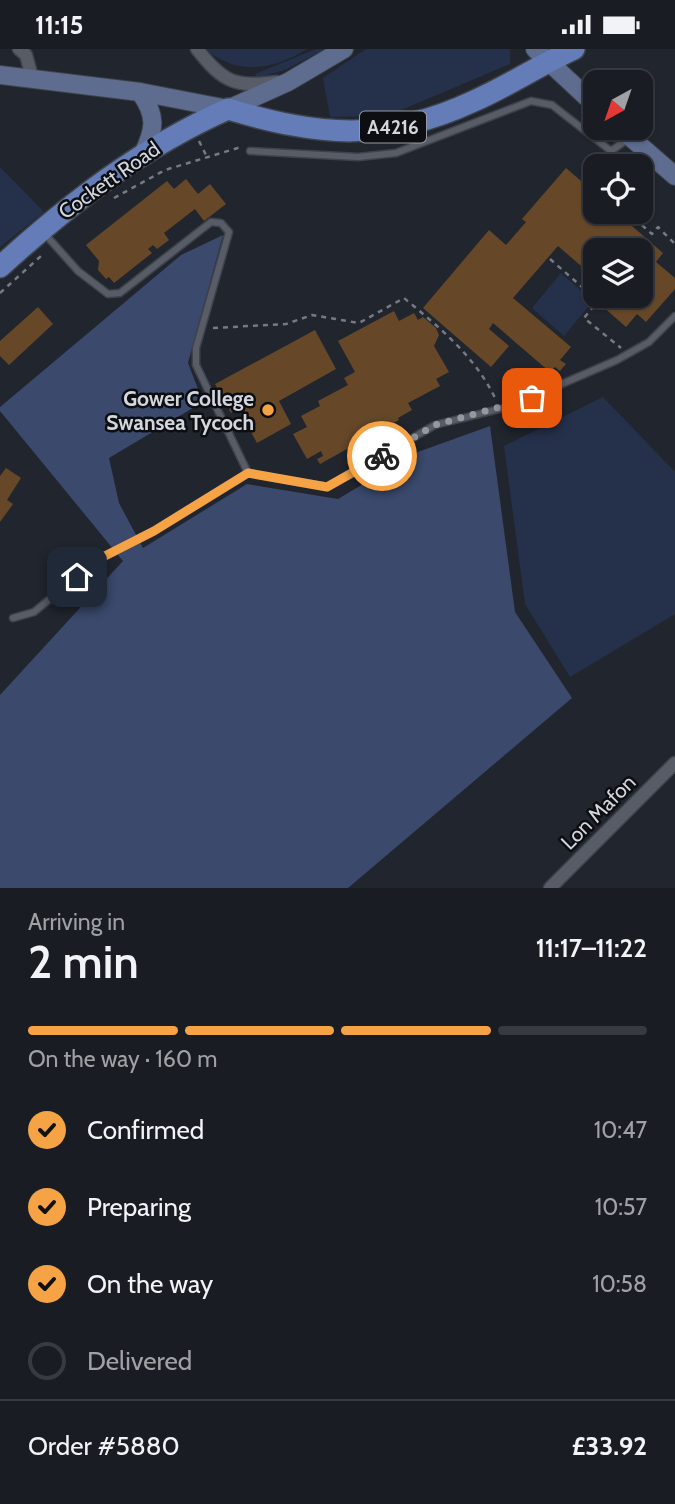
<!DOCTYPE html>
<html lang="en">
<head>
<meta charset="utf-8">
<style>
  :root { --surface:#191c22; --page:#22252a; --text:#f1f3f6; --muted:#9fa1a5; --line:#373a40; --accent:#f5a345 }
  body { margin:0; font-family:Cabin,sans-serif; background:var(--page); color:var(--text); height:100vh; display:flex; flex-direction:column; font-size:26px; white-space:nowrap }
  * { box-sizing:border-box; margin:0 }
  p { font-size:23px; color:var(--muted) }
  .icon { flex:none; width:38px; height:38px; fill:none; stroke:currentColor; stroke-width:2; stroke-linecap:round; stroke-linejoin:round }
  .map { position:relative; height:839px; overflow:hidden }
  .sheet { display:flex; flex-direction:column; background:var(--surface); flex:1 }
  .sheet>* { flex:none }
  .needle { width:46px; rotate:220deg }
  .controls { position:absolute; left:583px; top:21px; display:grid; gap:14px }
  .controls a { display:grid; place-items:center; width:70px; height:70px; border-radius:14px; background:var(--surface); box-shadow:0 2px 5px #0004,0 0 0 2px var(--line); font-size:35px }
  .pin { position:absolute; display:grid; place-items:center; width:60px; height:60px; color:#fff; margin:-30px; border-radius:14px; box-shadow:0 4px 10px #0006 }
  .courier { position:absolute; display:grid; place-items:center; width:70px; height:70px; margin:-35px; border:5px solid #f5a345; border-radius:50%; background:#fff; color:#222; box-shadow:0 2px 9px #0007 }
  .headline em { font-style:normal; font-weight:600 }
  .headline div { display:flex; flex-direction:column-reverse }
  .headline { display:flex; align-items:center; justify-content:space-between; height:119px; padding:0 28px }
  h1 { font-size:46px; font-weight:600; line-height:52px }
  .bar { display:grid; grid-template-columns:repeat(4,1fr); gap:10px 7px; align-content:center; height:84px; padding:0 28px }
  .bar i { height:9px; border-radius:5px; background:var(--line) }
  .bar .selected { background:var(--accent) }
  .bar p { grid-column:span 4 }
  .line { display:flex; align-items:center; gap:18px; padding:0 28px; border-top:2px solid var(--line) }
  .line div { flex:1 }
  ol { padding:0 28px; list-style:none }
  li { display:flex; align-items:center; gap:21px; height:77px }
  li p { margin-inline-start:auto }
  li .icon { padding:7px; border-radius:50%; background:var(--accent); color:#111; stroke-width:4 }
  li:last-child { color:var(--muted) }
  li i { width:38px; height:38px; border:4px solid var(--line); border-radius:50% }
  .status { display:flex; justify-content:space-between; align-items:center; height:49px; padding:0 35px; background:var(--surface); direction:ltr }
  .status svg { height:19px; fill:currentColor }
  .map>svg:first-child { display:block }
</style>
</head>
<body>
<div class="status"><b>11:15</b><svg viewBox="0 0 49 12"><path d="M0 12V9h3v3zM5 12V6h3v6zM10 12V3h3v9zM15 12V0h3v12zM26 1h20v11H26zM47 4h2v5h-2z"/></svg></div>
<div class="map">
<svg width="675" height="839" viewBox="0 0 675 839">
  <rect width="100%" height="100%" fill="#21252e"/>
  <g fill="#25314b">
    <path d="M206,0H307C274,21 236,27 206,0Z"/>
    <path d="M316,0H325L285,21L256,29L255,25Z"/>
    <path d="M366,0H510V15L387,67L330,68L323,29Z"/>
    <path d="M0,118L44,163L0,198Z"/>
    <path d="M561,224L593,252L564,287L532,259Z"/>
    <path d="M603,348L675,423V565L570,628L525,555L504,397Z"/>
  </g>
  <path fill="#3a496c" d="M223,186L188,314L203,353L109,409L119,454L143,499L247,435L338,450L415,404L490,377L515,563L572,649L348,839H0V646L123,512L0,362V358L181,206Z"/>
  <g fill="#664829">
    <path d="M566,119L595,144V163H616L663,204L656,213L675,229V240L646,273L637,265L626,278L601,256L609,247H640V201H595V229L558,197L513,249L571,298L560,311L566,315L560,322L555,318L550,323L493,274L489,280L509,297L491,318L423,259L489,181L506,196L526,173L522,170Z"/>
    <path d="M186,130L198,145L210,135L226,155L204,172L195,160L164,184L169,191L157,200L153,196L148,200L152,204L114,234L109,228L106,230L98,221L99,212L86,196L167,132L174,140Z"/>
    <path d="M38,258L53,275L9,316L0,307V292Z"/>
    <path d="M394,262L399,272L414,264L418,271L423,268L436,279L439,286L434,297L449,323L436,330L440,337L408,354L412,361L398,369L399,371L320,415L317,410L323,407L321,402L307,410L293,385L307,378L301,367L320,357L318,352L348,336L344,329L355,323L338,292Z"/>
    <path d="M315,281L336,320L279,352L291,375L257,394L238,359L231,364L215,335Z"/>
    <path d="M6,419L21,429L7,451L13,455L0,473V427Z"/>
  </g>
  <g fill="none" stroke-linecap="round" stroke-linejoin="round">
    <defs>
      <g id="lane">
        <path d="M250,102L358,108L396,104L531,52L552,56L611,102L629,89"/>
        <path d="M44,184L78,222L108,245L120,244L211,173L221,174L229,183L196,299V316L248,424L327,438L435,376L511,357L617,311L649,293L675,267"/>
        <path d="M13,569L34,563L97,511L154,482L248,424"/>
      </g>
      <g id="street">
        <path d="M19,0L26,6L32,28"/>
        <path d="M197,0C223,33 235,39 277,33"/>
        <path d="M550,839L675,714"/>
      </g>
      <g id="secondary">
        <path d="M535,0L595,56"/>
        <path d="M0,26L140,43L228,60L288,33L344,0"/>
        <path d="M140,43C157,67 155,80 143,105"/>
        <path d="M620,79L675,127"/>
      </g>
      <path id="primary" d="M0,218C69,155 142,98 228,60C319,87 384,94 474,52C508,37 540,16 574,0"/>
    </defs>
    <use href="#lane" stroke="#3e424a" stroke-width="9"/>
    <use href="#street" stroke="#3e424a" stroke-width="15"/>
    <use href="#secondary" stroke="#3e424a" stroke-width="20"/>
    <use href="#primary" stroke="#3e424a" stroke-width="24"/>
    <g stroke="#777a82" stroke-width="2.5" stroke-dasharray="5 5" stroke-linecap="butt">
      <path d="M199,92L207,108"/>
      <path d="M622,117L630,110"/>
      <path d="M114,149L165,121L241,98"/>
      <path d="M627,163L652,185L658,178L675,195"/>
      <path d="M550,210L598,252L584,269L621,299"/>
      <path d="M0,244L41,207"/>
      <path d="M213,279L286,275L312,266L359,274L404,249C440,279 476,308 496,351"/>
    </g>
    <use href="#lane" stroke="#575c67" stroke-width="6"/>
    <use href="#street" stroke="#575c67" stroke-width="12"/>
    <use href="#secondary" stroke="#5d6c8f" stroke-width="18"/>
    <use href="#primary" stroke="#647cb7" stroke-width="21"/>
  </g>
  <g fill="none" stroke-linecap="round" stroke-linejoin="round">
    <path stroke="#9598a0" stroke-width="7" stroke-dasharray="0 12.6" d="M382,407L435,376L532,349"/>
    <path stroke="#f5a345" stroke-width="9" d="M77,528L97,511L154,482L248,424L327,438L382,407"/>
  </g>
  <circle fill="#f5a345" stroke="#0c0e12" stroke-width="2.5" cx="268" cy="361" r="7"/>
  <g text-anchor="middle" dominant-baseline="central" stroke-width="5" stroke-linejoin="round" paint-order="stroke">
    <rect fill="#0c0e12" stroke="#979aa0" stroke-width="2" x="360" y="62.5" width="66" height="31" rx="5"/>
    <g font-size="19" font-weight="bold" fill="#d3d6dd">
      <text x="393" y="78">A4216</text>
    </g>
    <g font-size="21" fill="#d3d6dd" stroke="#0c0e12">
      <text transform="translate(109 131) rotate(-35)">Cockett Road</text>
      <text transform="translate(598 763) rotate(-45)">Lon Mafon</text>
    </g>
    <g font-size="21" font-weight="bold" fill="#d3d6dd" stroke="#0c0e12" text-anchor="end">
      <text x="254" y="349">Gower College<tspan x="254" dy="24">Swansea Tycoch</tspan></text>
    </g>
  </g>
</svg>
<div class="controls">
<a><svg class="needle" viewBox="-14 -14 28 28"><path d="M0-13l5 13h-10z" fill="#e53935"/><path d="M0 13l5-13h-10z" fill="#9fa1a5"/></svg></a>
<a><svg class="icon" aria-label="locate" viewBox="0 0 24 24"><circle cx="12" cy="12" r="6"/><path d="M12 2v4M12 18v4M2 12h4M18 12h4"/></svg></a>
<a><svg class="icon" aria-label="layers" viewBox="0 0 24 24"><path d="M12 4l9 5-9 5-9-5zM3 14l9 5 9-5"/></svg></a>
</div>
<div class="pin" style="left:532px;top:349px;background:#ea580c"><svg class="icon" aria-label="bag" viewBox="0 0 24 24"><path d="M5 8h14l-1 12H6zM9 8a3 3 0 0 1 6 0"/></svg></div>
<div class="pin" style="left:77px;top:528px;background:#1f2937"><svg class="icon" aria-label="home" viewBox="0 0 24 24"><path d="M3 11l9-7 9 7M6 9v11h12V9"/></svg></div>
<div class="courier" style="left:382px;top:407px"><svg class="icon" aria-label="bike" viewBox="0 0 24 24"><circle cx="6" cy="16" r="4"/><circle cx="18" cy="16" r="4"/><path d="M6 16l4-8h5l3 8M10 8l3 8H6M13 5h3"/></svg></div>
</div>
<section class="sheet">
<div class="headline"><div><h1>2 min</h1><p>Arriving in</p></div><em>11:17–11:22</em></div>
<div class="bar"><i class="selected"></i><i class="selected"></i><i class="selected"></i><i></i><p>On the way · 160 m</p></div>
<ol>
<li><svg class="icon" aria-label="check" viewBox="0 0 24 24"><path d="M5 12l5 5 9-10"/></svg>Confirmed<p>10:47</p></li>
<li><svg class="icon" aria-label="check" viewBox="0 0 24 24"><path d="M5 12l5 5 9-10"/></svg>Preparing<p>10:57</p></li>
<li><svg class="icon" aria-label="check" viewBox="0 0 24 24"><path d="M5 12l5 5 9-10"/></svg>On the way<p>10:58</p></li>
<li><i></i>Delivered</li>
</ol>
<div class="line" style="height:91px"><div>Order #5880</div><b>£33.92</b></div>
</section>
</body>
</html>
